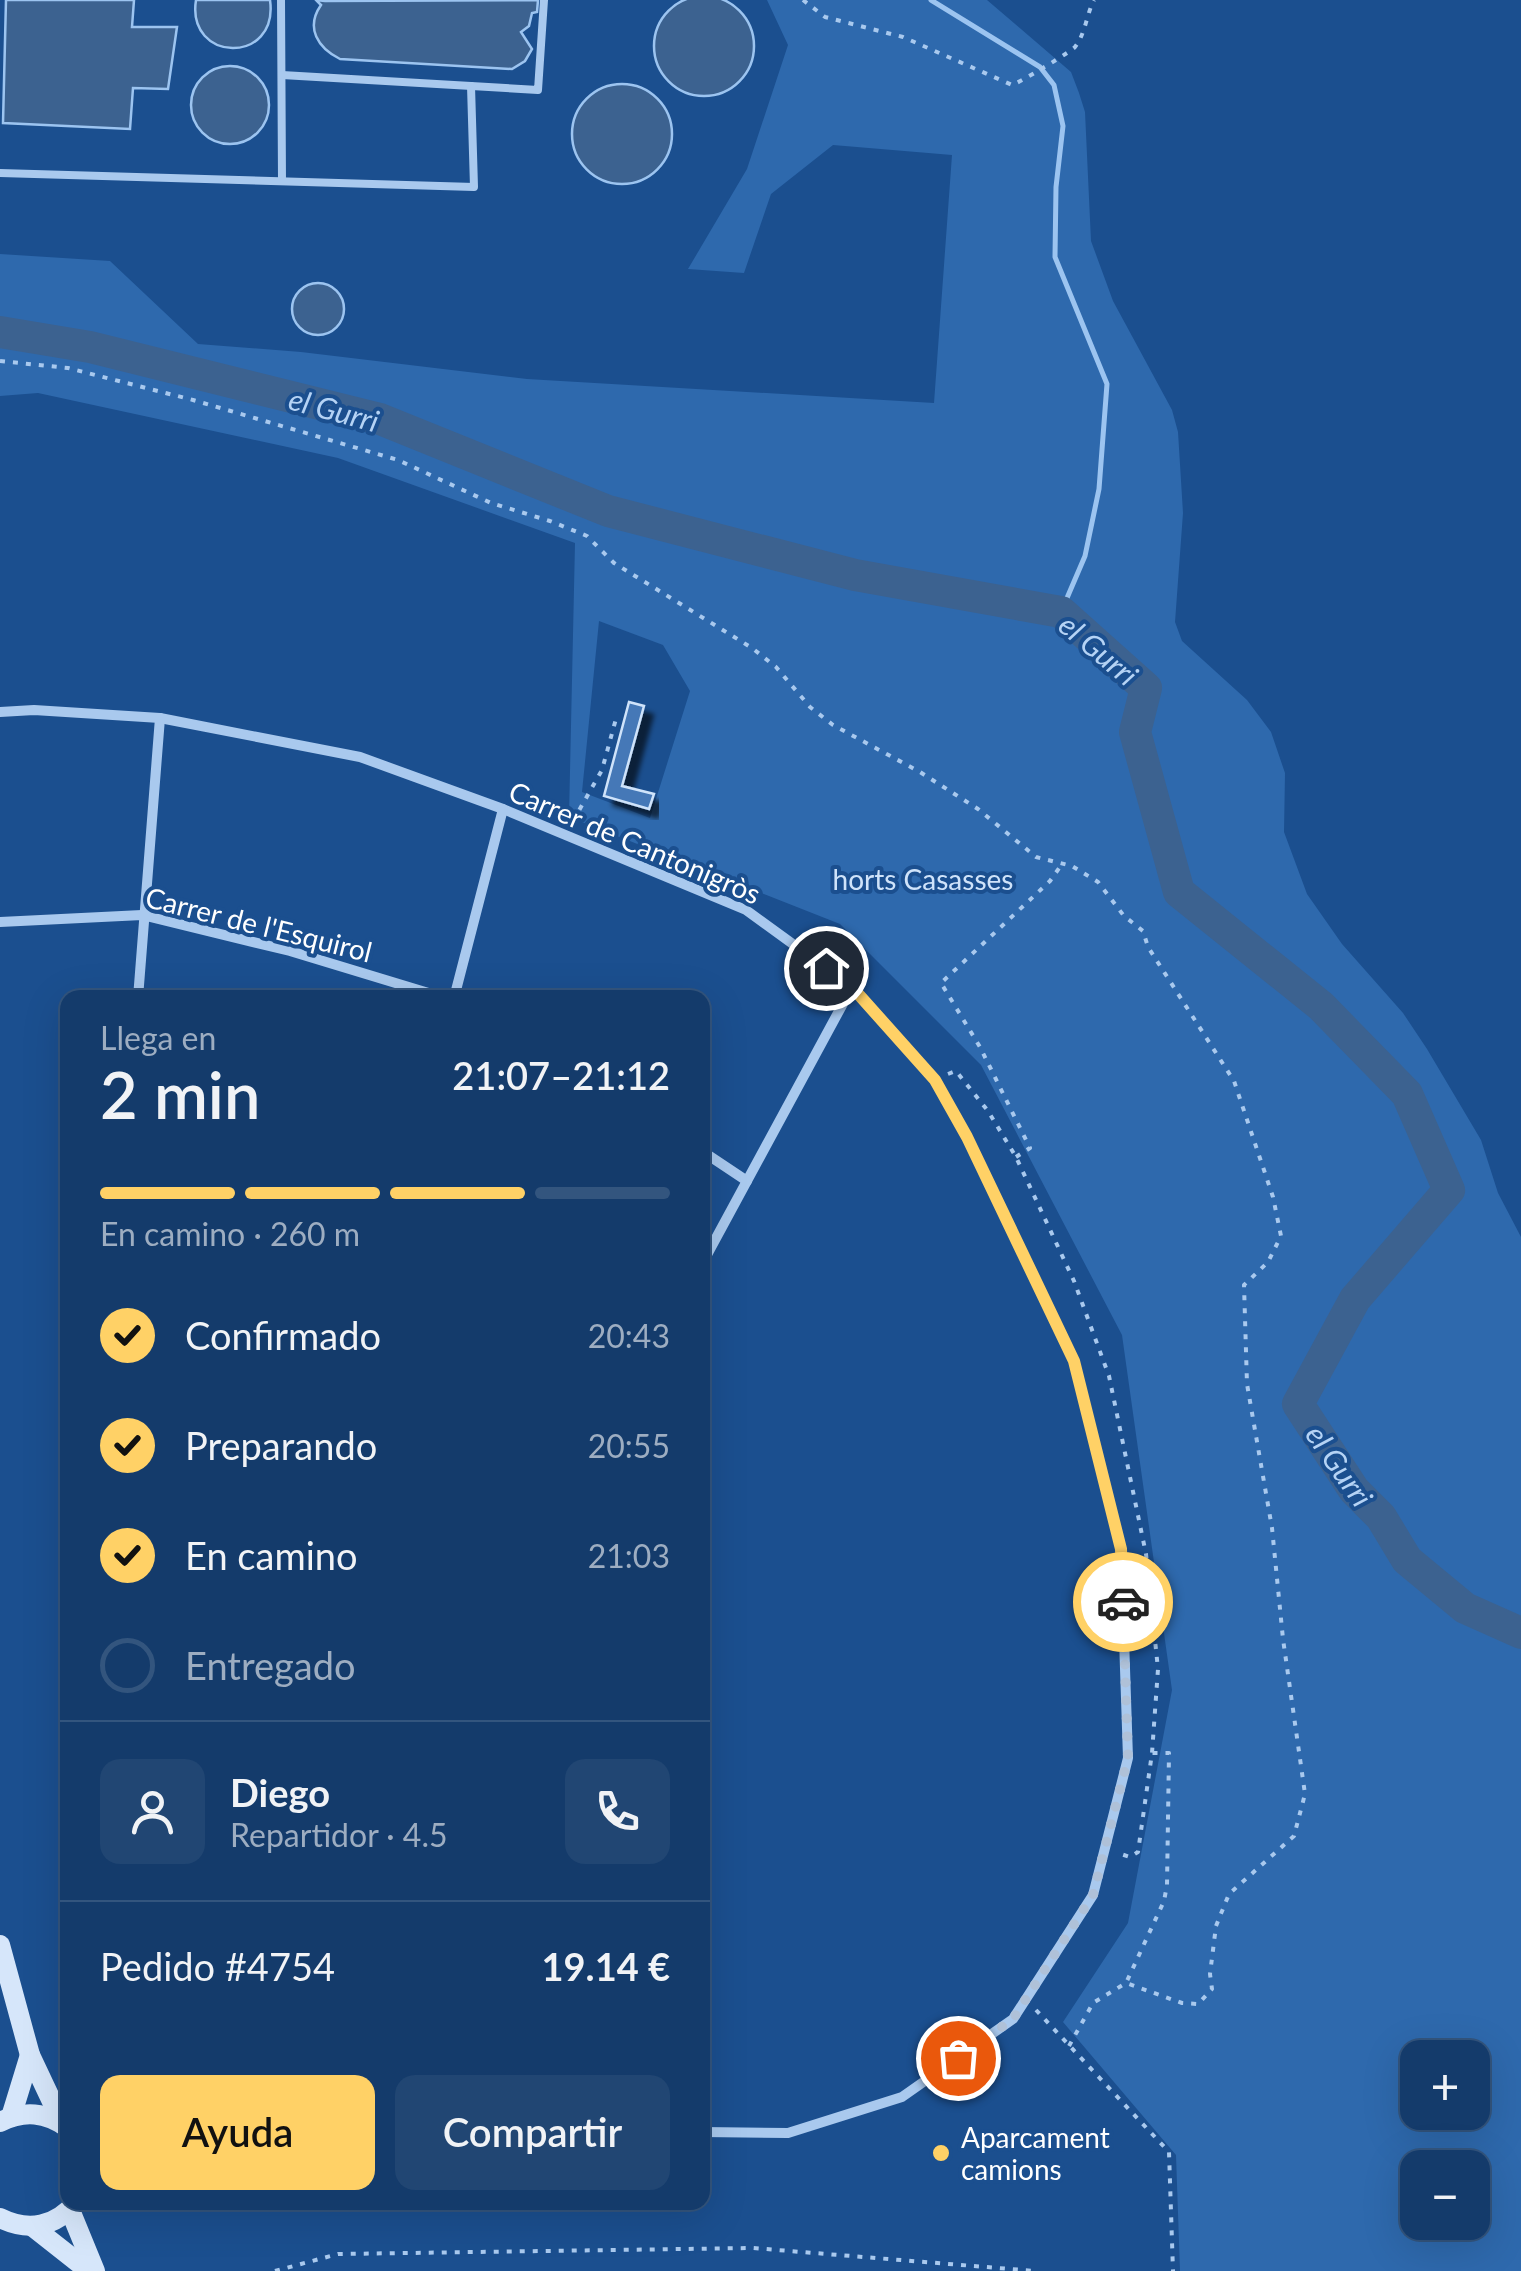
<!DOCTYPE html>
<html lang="es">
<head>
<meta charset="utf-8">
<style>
  :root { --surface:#143b6b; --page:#214673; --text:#f1f3f6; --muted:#9dadc1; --line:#33557e; --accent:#ffd166 }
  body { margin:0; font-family:Lato,sans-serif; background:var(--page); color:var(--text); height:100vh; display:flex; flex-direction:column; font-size:38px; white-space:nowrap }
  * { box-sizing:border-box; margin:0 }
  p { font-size:32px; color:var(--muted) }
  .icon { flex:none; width:55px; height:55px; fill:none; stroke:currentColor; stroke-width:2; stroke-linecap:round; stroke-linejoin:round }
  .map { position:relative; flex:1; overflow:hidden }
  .drawer { position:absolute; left:60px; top:990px; width:650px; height:1220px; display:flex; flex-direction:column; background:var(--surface); border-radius:20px; box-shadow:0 10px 40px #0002,0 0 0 2px var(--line) }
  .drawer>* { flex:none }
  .tools { position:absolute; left:1400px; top:2040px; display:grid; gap:20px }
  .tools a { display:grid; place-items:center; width:90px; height:90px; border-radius:20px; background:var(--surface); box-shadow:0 10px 40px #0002,0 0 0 2px var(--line); font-size:50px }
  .pin { position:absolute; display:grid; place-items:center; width:85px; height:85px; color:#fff; margin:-42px; border:5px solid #fff; border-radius:50%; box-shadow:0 2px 10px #0007 }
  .courier { position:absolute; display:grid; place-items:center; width:100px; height:100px; margin:-50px; border:8px solid #ffd166; border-radius:50%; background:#fff; color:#222; box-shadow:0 2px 12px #0007 }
  .summary em { font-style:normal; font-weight:600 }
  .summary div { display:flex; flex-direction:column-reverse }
  .summary { display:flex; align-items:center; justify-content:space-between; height:170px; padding:0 40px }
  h1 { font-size:65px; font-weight:600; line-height:75px }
  .bar { display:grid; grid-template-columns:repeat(4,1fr); gap:15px 10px; align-content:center; height:120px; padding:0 40px }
  .bar i { height:12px; border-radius:8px; background:var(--line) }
  .bar .current { background:var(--accent) }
  .bar p { grid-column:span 4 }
  .line { display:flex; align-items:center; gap:25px; padding:0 40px; border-top:2px solid var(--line) }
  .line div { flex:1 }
  .round { display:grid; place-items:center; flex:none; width:105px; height:105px; border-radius:20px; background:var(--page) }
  ol { padding:0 40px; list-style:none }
  li { display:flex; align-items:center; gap:30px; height:110px }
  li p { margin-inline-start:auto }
  li .icon { padding:10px; border-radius:50%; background:var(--accent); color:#111; stroke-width:4 }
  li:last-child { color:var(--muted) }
  li i { width:55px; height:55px; border:5px solid var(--line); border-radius:50% }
  .button { display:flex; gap:20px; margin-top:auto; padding:20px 40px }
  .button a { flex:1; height:115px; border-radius:20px; background:var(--accent); color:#111; font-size:40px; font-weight:600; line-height:115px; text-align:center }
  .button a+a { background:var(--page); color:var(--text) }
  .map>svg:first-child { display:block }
</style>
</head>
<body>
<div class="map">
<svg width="1521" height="2271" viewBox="0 0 1521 2271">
  <defs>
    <filter id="shadow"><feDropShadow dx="9" dy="9" stdDeviation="2.5" flood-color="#0009"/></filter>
  </defs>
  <rect width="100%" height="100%" fill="#1b4f8f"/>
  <path fill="#2e69ad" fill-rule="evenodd" d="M767,0H987L1071,72L1079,93L1085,112L1091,241L1113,301L1172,410L1178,432L1183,513L1175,622L1182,641L1247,700L1271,732L1285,773L1284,832L1307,894L1342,944L1403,1013L1427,1049L1481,1140L1498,1193L1521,1237V2271H1180L1176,2155L1063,2022L1128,1923L1172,1690L1122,1335L981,1065L840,924L569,817L575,543L338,458L38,393L0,396V254L110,261L198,344L301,352L527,379L934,403L952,155L833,145L771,194L744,273L688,269L747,169L788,45ZM599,621L663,645L690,691L650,818L582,792ZM1418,2058H1472V2112H1418ZM1418,2168H1472V2222H1418Z"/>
  <g fill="#3c6290" stroke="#9cc4f0" stroke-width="2.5">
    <circle cx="704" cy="46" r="50"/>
    <path d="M6,0H134L132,27H177L168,89L133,88L130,129L3,123Z"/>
    <path d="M196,0H270C279,65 186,63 196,0Z"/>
    <path d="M316,0L325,1L538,0L537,12L532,13L529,26L521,32L532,49L525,61L512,69L340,59C318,48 305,28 321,5Z"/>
    <circle cx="230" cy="105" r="39"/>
    <circle cx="622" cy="134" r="50"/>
    <circle cx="318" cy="309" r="26"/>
  </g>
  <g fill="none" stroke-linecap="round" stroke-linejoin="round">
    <path stroke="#9cc4f0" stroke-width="5" d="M931,0L1040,67L1054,85L1063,126L1056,187L1055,257L1107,384L1099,489L1085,556L1061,612"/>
    <path stroke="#3c6290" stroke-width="32" d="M0,332L90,347L380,419L608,511L855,575L1061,612L1146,688L1135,732L1179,892L1321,1006L1407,1094L1449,1190L1355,1299L1298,1404L1354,1490L1381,1517L1407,1560L1465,1608L1521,1633"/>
  </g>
  <path fill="#4478b7" stroke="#cfe3fa" stroke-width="2.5" filter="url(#shadow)" d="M629,702L644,706L622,786L654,794L649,809L604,796Z"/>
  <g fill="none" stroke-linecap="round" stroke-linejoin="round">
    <g stroke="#a9c9ee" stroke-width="4" stroke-dasharray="5 8" stroke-linecap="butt">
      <path d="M803,0L825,17L903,37L1012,85C1019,83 1072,51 1075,47C1085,35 1087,13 1094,0"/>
      <path d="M0,361L68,368L193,400L398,460L491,503L550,521L587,536L614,563L752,648L776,667L810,707L833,725L920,772L978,809L1036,857L1072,866L1098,882L1124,916L1143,931L1148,947L1234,1081L1273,1197L1281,1236L1268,1262L1244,1285L1247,1384L1272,1528L1283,1639L1305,1794L1294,1836L1229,1894L1216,1926L1210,1974L1212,1989L1198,2004L1182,2003L1126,1983"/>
      <path d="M573,821L602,770L617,715"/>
      <path d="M948,1074L956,1071L988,1111L1016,1157L1074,1281L1109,1376L1146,1554L1158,1669L1152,1753L1138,1852L1130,1857L1118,1853"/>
      <path d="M1016,1157L1030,1148L980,1047L941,983L1050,881L1062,864"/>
      <path d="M1036,2010L1169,2152L1173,2271"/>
      <path d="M1069,2046L1093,2003L1126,1983L1164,1901L1167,1885L1169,1753H1152"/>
      <path d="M275,2271L338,2254L753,2248L1035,2271"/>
    </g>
    <g stroke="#a9c9ee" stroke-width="8">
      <path d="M281,0L282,181"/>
      <path d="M282,75L538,90L544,0"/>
      <path d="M0,173L474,187L471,86"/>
    </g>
    <g stroke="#a9c9ee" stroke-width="10">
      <path d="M0,712L34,710L160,718L360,757L503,809L746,910L852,987L935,1080L967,1137L1074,1361L1121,1549L1128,1758L1093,1895L1013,2019L902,2097L788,2133L702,2132"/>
      <path d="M0,922L142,915L290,951L445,998"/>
      <path d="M138,998L160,718"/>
      <path d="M454,998L503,809"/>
      <path d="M702,1151L747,1181"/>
      <path d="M702,1264L852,987"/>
    </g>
    <g stroke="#d6e6fa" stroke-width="20">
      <path d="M0,1945L30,2055L63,2125"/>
      <path d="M11,2117L30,2055"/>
      <path d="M0,2122C24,2110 46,2112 68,2128"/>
      <path d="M70,2210L95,2271"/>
      <path d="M0,2218C28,2232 56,2227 76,2202"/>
      <path d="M33,2227L89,2271"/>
    </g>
  </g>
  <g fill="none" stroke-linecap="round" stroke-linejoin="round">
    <path stroke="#afc1d8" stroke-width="10" stroke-dasharray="0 18" d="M958,2058L1013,2019L1093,1895L1128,1758L1123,1602"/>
    <path stroke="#ffd166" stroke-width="12" d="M826,968L852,987L935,1080L967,1137L1074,1361L1121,1549L1123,1602"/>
  </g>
  <circle fill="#ffd166" stroke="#1b4f8f" stroke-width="4" cx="941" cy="2153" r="10"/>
  <g text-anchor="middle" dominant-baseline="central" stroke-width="8" stroke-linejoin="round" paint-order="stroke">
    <g font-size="28" fill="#fff" stroke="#1b4f8f">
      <text transform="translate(635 842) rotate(23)">Carrer de Cantonigròs</text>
      <text transform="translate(259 924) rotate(14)">Carrer de l'Esquirol</text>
    </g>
    <g font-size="28" fill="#cfe3fa" stroke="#1b4f8f">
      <text x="923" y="879">horts Casasses</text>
    </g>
    <g font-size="28" fill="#fff" stroke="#1b4f8f" text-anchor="start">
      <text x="961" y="2137">Aparcament<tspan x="961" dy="32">camions</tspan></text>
    </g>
    <g font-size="30" font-style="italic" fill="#b5d3f5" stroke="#1b4f8f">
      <text transform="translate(334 409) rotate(15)">el Gurri</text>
      <text transform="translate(1099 649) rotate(40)">el Gurri</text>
      <text transform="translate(1340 1465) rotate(55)">el Gurri</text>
    </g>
  </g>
</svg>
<div class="tools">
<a>+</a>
<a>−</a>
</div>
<div class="pin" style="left:958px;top:2058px;background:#ea580c"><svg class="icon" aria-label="bag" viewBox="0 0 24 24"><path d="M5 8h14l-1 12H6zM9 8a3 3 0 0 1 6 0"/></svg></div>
<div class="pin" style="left:826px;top:968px;background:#1f2937"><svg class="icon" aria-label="home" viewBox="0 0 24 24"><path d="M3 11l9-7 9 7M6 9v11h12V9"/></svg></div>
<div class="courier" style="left:1123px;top:1602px"><svg class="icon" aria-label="car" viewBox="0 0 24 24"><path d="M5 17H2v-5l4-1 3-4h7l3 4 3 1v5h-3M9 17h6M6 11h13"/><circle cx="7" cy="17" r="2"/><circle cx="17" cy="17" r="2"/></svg></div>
<section class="drawer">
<div class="summary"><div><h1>2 min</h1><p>Llega en</p></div><em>21:07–21:12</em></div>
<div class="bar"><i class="current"></i><i class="current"></i><i class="current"></i><i></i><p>En camino · 260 m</p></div>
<ol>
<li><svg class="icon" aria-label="check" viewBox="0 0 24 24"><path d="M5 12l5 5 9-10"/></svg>Confirmado<p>20:43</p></li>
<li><svg class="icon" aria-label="check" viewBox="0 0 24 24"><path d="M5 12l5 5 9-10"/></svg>Preparando<p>20:55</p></li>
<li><svg class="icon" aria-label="check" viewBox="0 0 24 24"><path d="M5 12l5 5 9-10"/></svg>En camino<p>21:03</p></li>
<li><i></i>Entregado</li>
</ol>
<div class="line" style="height:180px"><a class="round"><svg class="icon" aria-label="person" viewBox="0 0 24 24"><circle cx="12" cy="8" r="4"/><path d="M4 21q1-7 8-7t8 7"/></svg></a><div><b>Diego</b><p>Repartidor · 4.5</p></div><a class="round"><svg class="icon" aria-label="phone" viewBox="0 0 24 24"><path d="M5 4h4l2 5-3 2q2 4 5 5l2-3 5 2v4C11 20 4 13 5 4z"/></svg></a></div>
<div class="line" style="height:130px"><div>Pedido #4754</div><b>19.14 €</b></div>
<div class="button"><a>Ayuda</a><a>Compartir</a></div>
</section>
</div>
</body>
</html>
